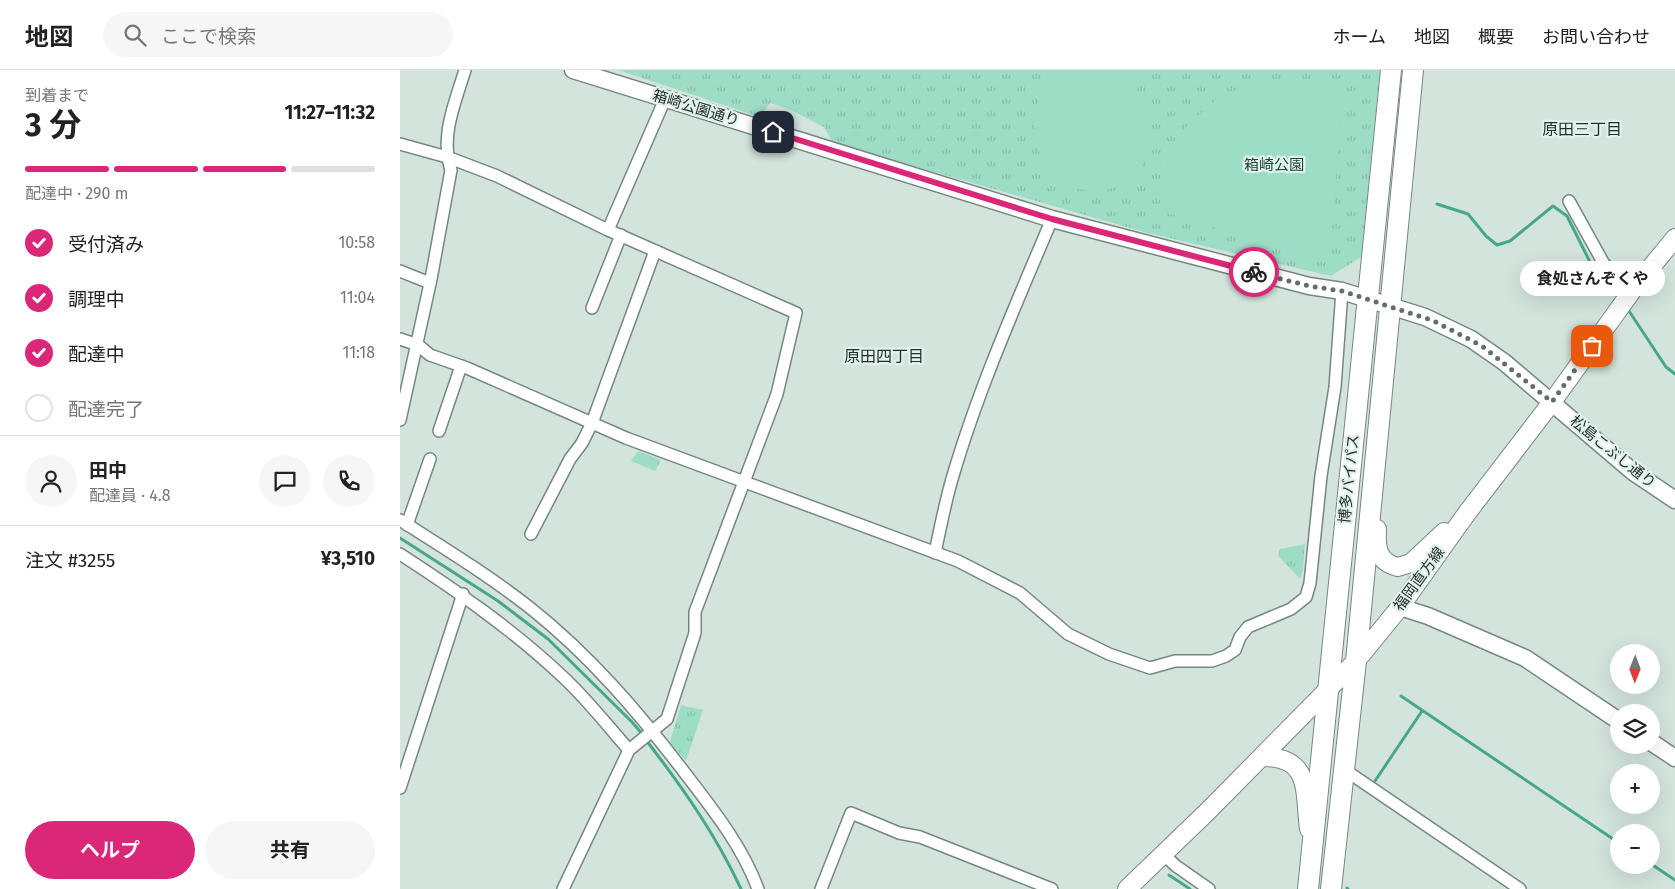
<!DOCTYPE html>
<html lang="ja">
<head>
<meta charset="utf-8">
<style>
  :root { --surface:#fff; --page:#f6f6f6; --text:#222; --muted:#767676; --line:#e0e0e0; --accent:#db2777 }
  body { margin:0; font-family:"Fira Sans","Noto Sans JP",sans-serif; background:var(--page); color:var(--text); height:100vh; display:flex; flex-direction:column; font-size:19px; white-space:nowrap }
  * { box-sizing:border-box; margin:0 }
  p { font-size:16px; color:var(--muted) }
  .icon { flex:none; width:28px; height:28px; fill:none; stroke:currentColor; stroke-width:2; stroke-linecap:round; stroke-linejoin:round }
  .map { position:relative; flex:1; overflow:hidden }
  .panel { display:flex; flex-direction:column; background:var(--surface); width:400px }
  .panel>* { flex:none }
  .needle { width:32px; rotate:181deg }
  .controls { position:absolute; left:1210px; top:574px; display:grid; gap:10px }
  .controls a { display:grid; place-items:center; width:50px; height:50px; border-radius:50%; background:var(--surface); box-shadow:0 5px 20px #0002; font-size:25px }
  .pin { position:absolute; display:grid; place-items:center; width:42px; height:42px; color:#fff; margin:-21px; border-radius:10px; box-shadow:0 2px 8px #0006 }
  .courier { position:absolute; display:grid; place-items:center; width:50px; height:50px; margin:-25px; border:4px solid #db2777; border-radius:50%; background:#fff; color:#222; box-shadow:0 1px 6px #0007 }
  .bubble { position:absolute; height:35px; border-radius:18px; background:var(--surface); box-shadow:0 5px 20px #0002; font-size:16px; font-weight:700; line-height:35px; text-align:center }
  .overview em { font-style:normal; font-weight:700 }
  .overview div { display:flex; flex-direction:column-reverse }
  .overview { display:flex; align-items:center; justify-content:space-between; height:85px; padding:0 25px }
  h1 { font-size:32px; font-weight:700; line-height:38px }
  .bar { display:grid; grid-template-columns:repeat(4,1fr); gap:8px 5px; align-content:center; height:60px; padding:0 25px }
  .bar i { height:6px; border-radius:4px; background:var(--line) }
  .bar .active { background:var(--accent) }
  .bar p { grid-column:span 4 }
  .line { display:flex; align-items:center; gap:12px; padding:0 25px; border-top:1px solid var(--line) }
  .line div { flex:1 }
  .round { display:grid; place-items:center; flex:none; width:52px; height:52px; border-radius:26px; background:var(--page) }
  ol { padding:0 25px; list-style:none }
  li { display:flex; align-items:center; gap:15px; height:55px }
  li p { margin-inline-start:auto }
  li .icon { padding:5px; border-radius:50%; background:var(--accent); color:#fff; stroke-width:4 }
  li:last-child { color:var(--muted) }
  li i { width:28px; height:28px; border:2px solid var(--line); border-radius:50% }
  .cta { display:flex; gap:10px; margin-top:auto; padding:10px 25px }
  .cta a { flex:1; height:58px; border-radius:30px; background:var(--accent); color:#fff; font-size:20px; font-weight:700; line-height:58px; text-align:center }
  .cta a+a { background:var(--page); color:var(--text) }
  header { display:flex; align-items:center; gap:30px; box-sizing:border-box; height:70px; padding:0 25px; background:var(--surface); border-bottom:1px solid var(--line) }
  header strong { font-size:24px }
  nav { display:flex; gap:28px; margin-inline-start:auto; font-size:18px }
  .search { width:350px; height:45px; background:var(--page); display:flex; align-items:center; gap:12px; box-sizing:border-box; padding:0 18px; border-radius:28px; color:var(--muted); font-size:19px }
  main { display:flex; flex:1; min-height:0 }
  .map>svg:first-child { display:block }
</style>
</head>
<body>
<header>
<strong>地図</strong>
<div class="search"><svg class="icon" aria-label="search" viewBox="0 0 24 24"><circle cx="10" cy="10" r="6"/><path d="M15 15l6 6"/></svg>ここで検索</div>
<nav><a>ホーム</a><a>地図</a><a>概要</a><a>お問い合わせ</a></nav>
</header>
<main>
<section class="panel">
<div class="overview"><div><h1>3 分</h1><p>到着まで</p></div><em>11:27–11:32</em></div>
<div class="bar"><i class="active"></i><i class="active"></i><i class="active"></i><i></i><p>配達中 · 290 m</p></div>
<ol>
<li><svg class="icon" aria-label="check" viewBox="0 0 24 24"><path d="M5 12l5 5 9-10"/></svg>受付済み<p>10:58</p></li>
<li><svg class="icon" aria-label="check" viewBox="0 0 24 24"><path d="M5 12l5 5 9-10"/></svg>調理中<p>11:04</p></li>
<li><svg class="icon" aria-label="check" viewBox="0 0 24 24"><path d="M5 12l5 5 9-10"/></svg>配達中<p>11:18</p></li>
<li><i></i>配達完了</li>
</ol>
<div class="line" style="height:90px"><a class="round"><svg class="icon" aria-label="person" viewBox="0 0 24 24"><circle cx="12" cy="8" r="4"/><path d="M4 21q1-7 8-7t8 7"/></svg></a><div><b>田中</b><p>配達員 · 4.8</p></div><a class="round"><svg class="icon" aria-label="chat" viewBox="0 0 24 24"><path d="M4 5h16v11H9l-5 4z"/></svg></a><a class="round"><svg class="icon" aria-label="phone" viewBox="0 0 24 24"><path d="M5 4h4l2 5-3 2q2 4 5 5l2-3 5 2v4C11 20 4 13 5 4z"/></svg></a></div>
<div class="line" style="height:65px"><div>注文 #3255</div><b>¥3,510</b></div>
<div class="cta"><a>ヘルプ</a><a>共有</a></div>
</section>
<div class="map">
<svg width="1275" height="819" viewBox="0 0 1275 819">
  <defs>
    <pattern id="grass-tufts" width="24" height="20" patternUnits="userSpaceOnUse" patternTransform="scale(1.25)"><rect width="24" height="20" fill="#9ddcc5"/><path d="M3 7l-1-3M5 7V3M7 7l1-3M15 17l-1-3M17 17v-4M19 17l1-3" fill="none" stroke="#87bda9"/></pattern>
  </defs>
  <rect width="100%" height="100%" fill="#d3e4dd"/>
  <g fill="url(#grass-tufts)">
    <path d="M218,0H980L961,187L931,206L744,162L433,73L424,57L389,39L370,33L360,47Z"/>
    <path d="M238,381L261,390L255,401L231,391Z"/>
    <path d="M905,474L903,500L900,509L878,486L880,479Z"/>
    <path d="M281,635L303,640L286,691L270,672Z"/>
  </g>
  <g fill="#9ddcc5">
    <path d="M653,0H729C737,19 746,38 749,58C762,133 641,149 635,60C634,37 639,18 653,0Z"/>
    <path d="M896,9L935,20L942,33L931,173L904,186L767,143L760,129L768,90L788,54L818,28L856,12Z"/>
  </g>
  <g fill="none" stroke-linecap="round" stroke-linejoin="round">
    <g stroke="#47a78a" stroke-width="3">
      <path d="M1037,134L1068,144L1086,166L1097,175L1110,171L1153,136L1167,146L1193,198L1221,228"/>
      <path d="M1227,238L1266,297L1275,304"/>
      <path d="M0,468L98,531L148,569L232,652L243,665"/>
      <path d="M1001,626L1219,773"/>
      <path d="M246,670C283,718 316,765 341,819"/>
      <path d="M975,711L1022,641"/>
      <path d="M1251,794L1275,810"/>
      <path d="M769,805L790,819"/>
      <path d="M947,818L948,819"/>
    </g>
    <defs>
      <g id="street">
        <path d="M0,74L47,87L97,106L208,160L396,243L377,324L295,542V563L267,649L229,680L163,819"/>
        <path d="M1169,131L1204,194L1234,218"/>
        <path d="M208,160L265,29"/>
        <path d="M0,201L30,213"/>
        <path d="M192,238L221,165"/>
        <path d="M0,269L18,275L30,285L67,298L226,368L558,491L620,523L668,564L709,584L750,598L775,591H812L826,586L835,580L840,567L848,557L891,539L906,527L910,513L921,406L935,317L942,221"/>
        <path d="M0,350L31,209L51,100C40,66 55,33 65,0"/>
        <path d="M39,361L61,296"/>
        <path d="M0,450C44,478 88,505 129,537C190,585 241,645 288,707C315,742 343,778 358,819"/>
        <path d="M7,455L30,389"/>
        <path d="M131,464L170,389L182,373L192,353L255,181"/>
        <path d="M535,483C540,459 545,433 552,409C578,320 616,234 652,149"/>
        <path d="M0,484C57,521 112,559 162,606C186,628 207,655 229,680"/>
        <path d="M945,700L1120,819"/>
        <path d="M0,718L63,524"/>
        <path d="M763,784L776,796L809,819"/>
        <path d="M421,819L451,743L499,763L520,767L652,819"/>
      </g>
      <g id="secondary">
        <path d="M173,0L652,149L909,216L942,221L1025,247L1071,269L1104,292L1232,401L1275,430"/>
        <path d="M1000,537L1028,546L1125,588L1219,651"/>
        <path d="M1251,672L1275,688"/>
      </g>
      <g id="primary">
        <path d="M977,459C976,477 977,492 998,497L1011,493L1044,462"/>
        <path d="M863,687C912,687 904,722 909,759"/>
        <path d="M727,819L808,741L956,591L1000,537L1067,443L1152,332L1234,218L1275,168"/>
      </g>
      <g id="highway">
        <path d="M908,819L991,0"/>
        <path d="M931,819L956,591L1013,0"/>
      </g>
    </defs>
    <use href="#street" stroke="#778780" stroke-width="14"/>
    <use href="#secondary" stroke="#778780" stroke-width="19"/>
    <use href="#primary" stroke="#778780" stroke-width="20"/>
    <use href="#highway" stroke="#778780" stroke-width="22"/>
    <use href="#street" stroke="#fff" stroke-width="11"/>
    <use href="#secondary" stroke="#fff" stroke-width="16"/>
    <use href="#primary" stroke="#fff" stroke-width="18"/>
    <use href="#highway" stroke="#fff" stroke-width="20"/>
  </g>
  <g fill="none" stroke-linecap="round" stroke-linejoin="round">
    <path stroke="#636e6a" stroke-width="5" stroke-dasharray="0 9" d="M854,202L909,216L942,221L1034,251L1082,276L1152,332L1192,276"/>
    <path stroke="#db2777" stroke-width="6" d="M373,62L652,149L854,202"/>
  </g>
  <g text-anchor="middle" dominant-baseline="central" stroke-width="4.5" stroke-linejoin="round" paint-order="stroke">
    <g font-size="15" fill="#272e2c" stroke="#e0f2eb">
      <text transform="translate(296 38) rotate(17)">箱崎公園通り</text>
      <text transform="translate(1213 382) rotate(39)">松島こぶし通り</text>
      <text transform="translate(949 409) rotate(-84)">博多バイパス</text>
      <text transform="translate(1019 509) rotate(-54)">福岡直方線</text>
    </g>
    <g font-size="15" fill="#1c4639" stroke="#e0f2eb">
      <text x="874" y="95">箱崎公園</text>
    </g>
    <g font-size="16" fill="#272e2c" stroke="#e0f2eb">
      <text x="1182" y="59">原田三丁目</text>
      <text x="484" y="286">原田四丁目</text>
    </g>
  </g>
</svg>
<div class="controls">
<a><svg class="needle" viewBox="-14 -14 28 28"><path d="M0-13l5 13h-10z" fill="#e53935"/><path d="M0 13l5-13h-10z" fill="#767676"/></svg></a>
<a><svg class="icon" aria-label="layers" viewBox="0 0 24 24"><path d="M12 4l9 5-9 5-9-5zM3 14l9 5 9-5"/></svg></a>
<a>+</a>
<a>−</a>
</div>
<div class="pin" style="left:1192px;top:276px;background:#ea580c"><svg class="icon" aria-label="bag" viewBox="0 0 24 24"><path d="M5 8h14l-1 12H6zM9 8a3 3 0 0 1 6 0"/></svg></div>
<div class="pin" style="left:373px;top:62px;background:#1f2937"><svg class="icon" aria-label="home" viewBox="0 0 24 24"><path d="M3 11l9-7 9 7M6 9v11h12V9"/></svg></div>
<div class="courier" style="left:854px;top:202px"><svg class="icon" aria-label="bike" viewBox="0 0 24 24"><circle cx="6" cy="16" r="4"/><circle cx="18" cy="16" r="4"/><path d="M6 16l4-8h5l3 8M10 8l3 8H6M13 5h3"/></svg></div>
<div class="bubble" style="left:1120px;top:191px;width:145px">食処さんぞくや</div>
</div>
</main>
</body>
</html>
